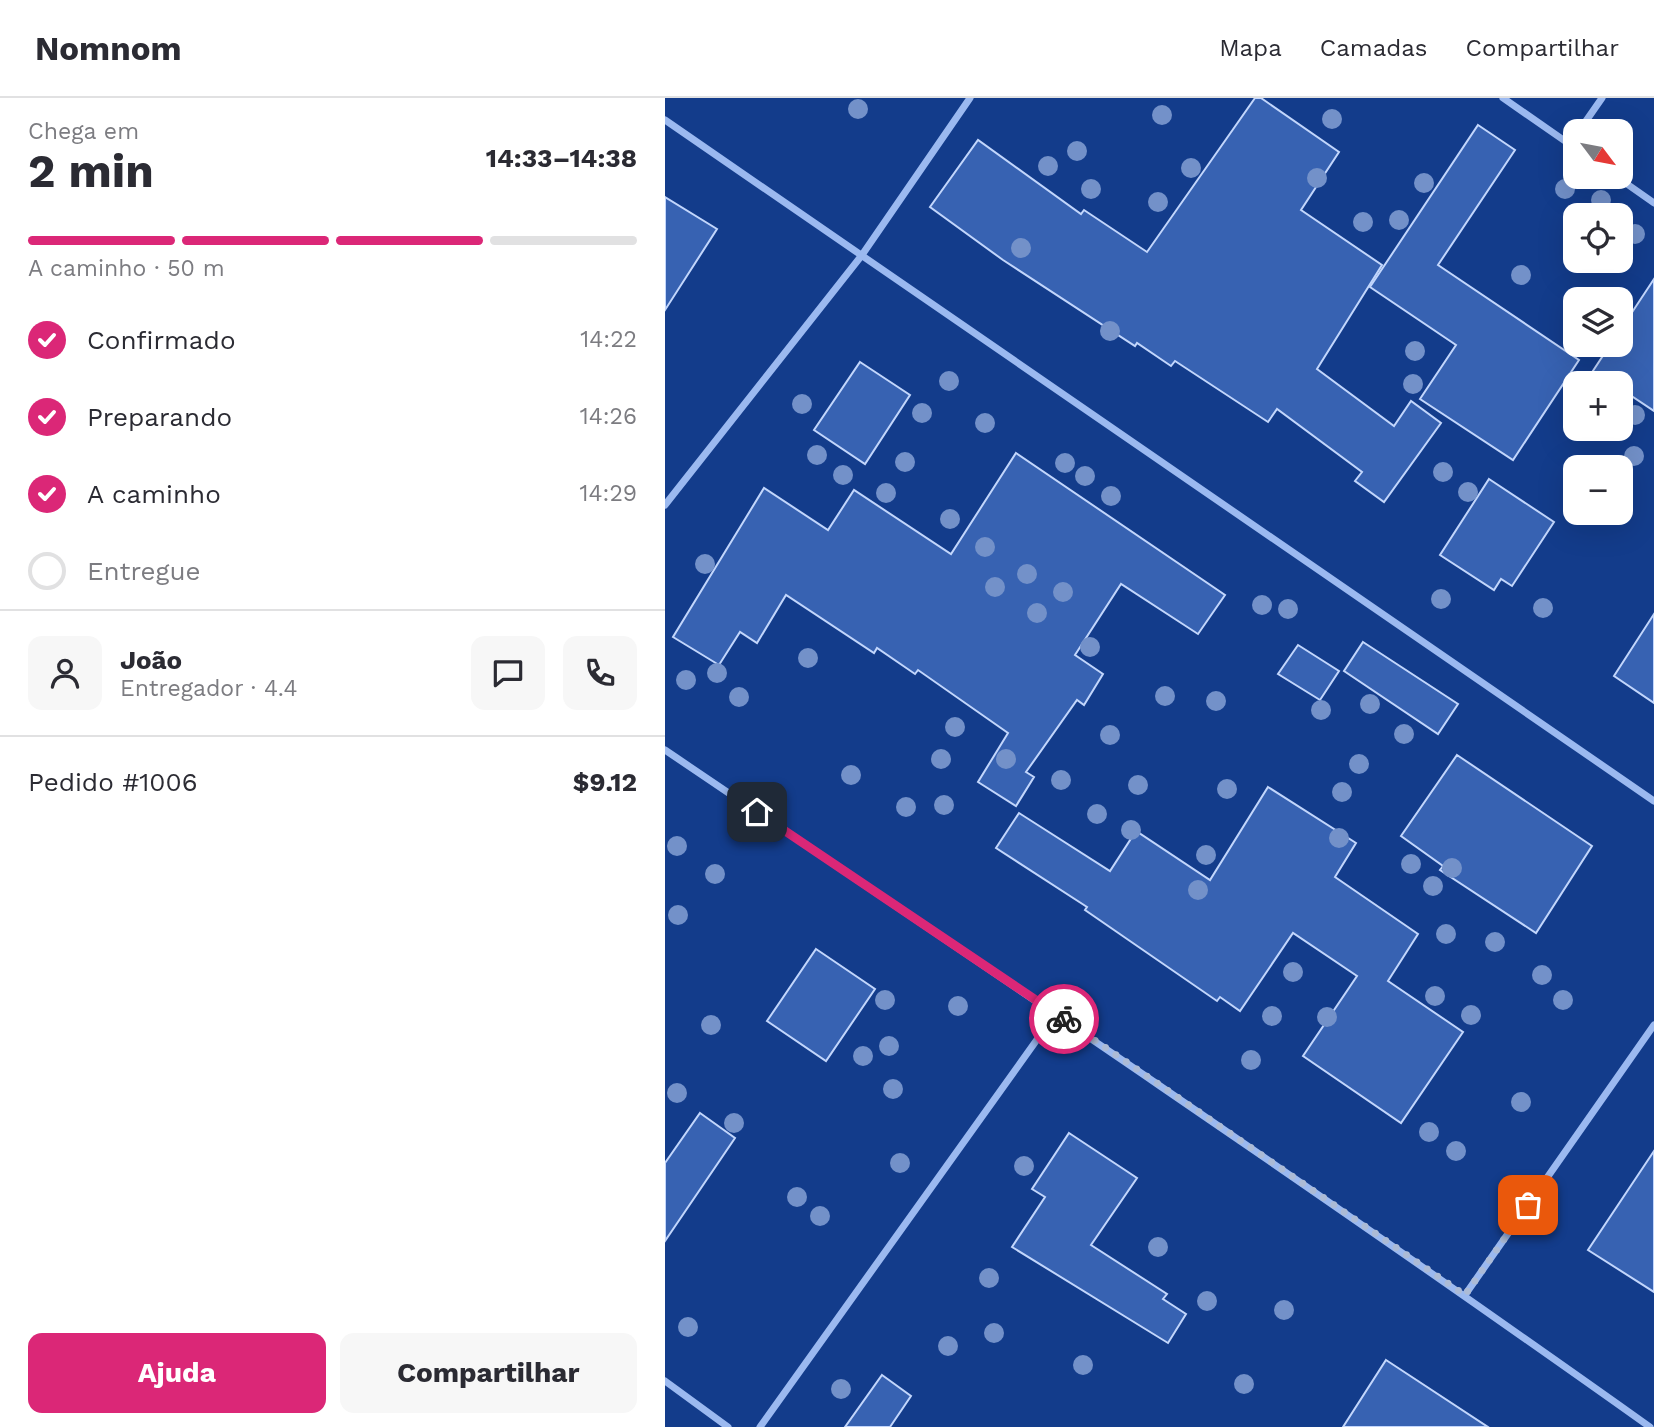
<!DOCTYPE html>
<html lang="pt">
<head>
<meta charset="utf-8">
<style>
  :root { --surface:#fff; --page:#f7f7f7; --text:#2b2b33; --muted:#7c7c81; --line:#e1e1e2; --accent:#db2777 }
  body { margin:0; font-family:"Work Sans",sans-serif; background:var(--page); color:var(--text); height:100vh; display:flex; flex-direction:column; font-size:26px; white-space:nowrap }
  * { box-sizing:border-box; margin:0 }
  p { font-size:23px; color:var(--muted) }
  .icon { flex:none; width:38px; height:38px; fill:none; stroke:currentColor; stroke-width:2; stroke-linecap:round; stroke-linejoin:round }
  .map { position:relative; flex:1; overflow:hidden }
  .side { display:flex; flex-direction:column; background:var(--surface); width:665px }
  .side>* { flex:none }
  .needle { width:46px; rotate:122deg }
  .tools { position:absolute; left:898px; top:21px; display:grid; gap:14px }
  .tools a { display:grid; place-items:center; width:70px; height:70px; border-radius:14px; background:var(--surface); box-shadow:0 7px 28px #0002; font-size:35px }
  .pin { position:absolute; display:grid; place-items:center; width:60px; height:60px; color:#fff; margin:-30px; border-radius:14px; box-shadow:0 4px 10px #0006 }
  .courier { position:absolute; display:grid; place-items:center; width:70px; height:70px; margin:-35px; border:5px solid #db2777; border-radius:50%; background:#fff; color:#222; box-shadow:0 2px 9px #0007 }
  .headline em { font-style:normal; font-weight:700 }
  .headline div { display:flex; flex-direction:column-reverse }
  .headline { display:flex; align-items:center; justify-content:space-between; height:119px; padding:0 28px }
  h1 { font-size:46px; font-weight:700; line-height:52px }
  .bar { display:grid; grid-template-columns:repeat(4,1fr); gap:10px 7px; align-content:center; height:84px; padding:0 28px }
  .bar i { height:9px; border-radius:5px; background:var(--line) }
  .bar .on { background:var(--accent) }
  .bar p { grid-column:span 4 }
  .line { display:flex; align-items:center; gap:18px; padding:0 28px; border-top:2px solid var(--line) }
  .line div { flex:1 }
  .round { display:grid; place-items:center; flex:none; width:74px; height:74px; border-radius:14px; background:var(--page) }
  ol { padding:0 28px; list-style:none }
  li { display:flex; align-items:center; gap:21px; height:77px }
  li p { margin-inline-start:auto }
  li .icon { padding:7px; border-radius:50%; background:var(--accent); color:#fff; stroke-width:4 }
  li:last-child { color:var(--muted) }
  li i { width:38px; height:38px; border:4px solid var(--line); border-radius:50% }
  .primary-button { display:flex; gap:14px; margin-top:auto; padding:14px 28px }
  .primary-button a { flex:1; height:80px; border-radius:14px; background:var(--accent); color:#fff; font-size:28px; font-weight:700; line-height:80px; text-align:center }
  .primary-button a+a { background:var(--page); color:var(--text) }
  header { display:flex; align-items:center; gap:42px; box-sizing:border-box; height:98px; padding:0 35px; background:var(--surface); border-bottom:2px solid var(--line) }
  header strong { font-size:33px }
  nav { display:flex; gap:38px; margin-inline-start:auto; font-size:24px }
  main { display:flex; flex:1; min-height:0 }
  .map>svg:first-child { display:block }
</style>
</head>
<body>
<header>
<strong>Nomnom</strong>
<nav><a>Mapa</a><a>Camadas</a><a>Compartilhar</a></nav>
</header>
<main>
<section class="side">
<div class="headline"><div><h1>2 min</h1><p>Chega em</p></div><em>14:33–14:38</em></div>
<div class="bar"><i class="on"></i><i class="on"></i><i class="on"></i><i></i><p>A caminho · 50 m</p></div>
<ol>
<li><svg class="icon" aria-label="check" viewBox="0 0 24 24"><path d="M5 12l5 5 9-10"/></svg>Confirmado<p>14:22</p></li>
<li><svg class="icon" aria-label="check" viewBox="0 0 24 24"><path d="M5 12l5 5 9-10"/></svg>Preparando<p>14:26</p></li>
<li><svg class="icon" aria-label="check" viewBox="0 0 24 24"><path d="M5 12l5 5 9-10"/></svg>A caminho<p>14:29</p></li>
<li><i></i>Entregue</li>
</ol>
<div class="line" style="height:126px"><a class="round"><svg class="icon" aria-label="person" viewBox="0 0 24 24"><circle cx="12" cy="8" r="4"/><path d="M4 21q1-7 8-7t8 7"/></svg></a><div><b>João</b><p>Entregador · 4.4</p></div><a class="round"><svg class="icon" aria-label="chat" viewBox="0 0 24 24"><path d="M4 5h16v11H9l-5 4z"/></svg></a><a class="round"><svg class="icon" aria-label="phone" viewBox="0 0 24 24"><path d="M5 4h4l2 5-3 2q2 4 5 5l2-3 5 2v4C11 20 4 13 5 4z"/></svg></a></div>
<div class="line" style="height:91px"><div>Pedido #1006</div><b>$9.12</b></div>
<div class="primary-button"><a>Ajuda</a><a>Compartilhar</a></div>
</section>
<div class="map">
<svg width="989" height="1329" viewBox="0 0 989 1329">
  <rect width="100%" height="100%" fill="#133c8b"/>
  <g fill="#3762b2" stroke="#c2d6fc" stroke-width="2">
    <path d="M590,0H596L674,54L636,112L717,167L652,271L729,328L746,303L776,325L719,404L690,383L697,374L612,311L603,324L510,263L506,268L472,245L470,248L338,162L265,109L313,42L416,116L419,112L482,154Z"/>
    <path d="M813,27L850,52L773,167L914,262L848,362L755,301L791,247L705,189Z"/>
    <path d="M0,99L52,131L0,212Z"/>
    <path d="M989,181V313L956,291V285H920L945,247H956V231Z"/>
    <path d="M195,264L245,297L200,366L149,332Z"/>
    <path d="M351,355L560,497L533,536L456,486L410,557L438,576L419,607L412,602L361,674L369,679L351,708L313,684L343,635L253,572L250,576L212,550L209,555L121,497L92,545L75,534L54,567L8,539L99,390L163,432L189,392L286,456Z"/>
    <path d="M824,381L889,424L847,488L836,481L829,492L775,457Z"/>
    <path d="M989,516V605L949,578Z"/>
    <path d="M698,544L793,606L773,636L679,573Z"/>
    <path d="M633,547L674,573L655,602L613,576Z"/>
    <path d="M792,657L927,748L871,835L775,772L778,768L736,738Z"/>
    <path d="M603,689L691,745L670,779L753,836L723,883L798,934L736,1025L638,958L692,878L628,835L575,913L555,899L552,903L420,812L422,809L331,750L354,715L445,773L471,733L545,782Z"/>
    <path d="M151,851L210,891L161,963L102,923Z"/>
    <path d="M35,1015L70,1040L0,1143V1065Z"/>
    <path d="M404,1035L472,1080L426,1147L502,1196L498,1201L521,1216L503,1245L347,1149L380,1099L367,1091Z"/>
    <path d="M989,1053V1194L923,1152Z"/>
    <path d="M721,1262L823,1329H678Z"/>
    <path d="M217,1277L246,1298L225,1329H180Z"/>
  </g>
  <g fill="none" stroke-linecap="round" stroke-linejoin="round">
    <g stroke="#9bb9f0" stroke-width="7">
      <path d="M838,0L910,50"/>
      <path d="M0,22L989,703"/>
      <path d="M914,33L937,0"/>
      <path d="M952,79L989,105"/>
      <path d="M0,407L197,157L305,0"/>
      <path d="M0,652C330,875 660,1098 985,1329"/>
      <path d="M800,1197L989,927"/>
      <path d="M0,1283L63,1329"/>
      <path d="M95,1329L391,915"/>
    </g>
  </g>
  <g fill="#7391c9">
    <circle cx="193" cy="11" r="10"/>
    <circle cx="497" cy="17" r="10"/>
    <circle cx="667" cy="21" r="10"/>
    <circle cx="412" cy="53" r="10"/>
    <circle cx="383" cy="68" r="10"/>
    <circle cx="526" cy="70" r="10"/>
    <circle cx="652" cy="80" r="10"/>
    <circle cx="759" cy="85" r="10"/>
    <circle cx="426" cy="91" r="10"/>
    <circle cx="900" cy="91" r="10"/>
    <circle cx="936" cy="102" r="10"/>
    <circle cx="493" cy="104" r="10"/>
    <circle cx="734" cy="122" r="10"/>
    <circle cx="698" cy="124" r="10"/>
    <circle cx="970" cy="136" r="10"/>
    <circle cx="356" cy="150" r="10"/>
    <circle cx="856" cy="177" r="10"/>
    <circle cx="445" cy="233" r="10"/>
    <circle cx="750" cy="253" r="10"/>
    <circle cx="284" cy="283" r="10"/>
    <circle cx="748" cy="286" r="10"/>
    <circle cx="137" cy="306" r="10"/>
    <circle cx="257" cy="315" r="10"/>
    <circle cx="970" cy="317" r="10"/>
    <circle cx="320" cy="325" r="10"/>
    <circle cx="152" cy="357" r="10"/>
    <circle cx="969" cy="358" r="10"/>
    <circle cx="240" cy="364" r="10"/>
    <circle cx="400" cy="365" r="10"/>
    <circle cx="778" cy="374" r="10"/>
    <circle cx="178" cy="377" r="10"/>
    <circle cx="420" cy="378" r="10"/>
    <circle cx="803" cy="394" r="10"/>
    <circle cx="221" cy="395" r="10"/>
    <circle cx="446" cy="398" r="10"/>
    <circle cx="285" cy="421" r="10"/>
    <circle cx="320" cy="449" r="10"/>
    <circle cx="40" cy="466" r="10"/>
    <circle cx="362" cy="476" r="10"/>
    <circle cx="330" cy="489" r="10"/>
    <circle cx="398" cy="494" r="10"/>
    <circle cx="776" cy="501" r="10"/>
    <circle cx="597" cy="507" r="10"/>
    <circle cx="878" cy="510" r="10"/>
    <circle cx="623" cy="511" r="10"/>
    <circle cx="372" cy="515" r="10"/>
    <circle cx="425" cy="549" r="10"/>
    <circle cx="143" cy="560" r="10"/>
    <circle cx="52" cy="575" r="10"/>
    <circle cx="21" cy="582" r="10"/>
    <circle cx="500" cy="598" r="10"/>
    <circle cx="74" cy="599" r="10"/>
    <circle cx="551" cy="603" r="10"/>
    <circle cx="705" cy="606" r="10"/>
    <circle cx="656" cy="612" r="10"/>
    <circle cx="290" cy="629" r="10"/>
    <circle cx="739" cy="636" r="10"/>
    <circle cx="445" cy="637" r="10"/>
    <circle cx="276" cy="661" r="10"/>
    <circle cx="341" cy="661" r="10"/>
    <circle cx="694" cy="666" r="10"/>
    <circle cx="186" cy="677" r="10"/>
    <circle cx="396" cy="682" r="10"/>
    <circle cx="473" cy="687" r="10"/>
    <circle cx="562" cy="691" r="10"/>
    <circle cx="677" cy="694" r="10"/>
    <circle cx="279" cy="707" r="10"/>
    <circle cx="241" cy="709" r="10"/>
    <circle cx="432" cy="716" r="10"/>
    <circle cx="466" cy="732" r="10"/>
    <circle cx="674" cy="740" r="10"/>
    <circle cx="12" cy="748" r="10"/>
    <circle cx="541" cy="757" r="10"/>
    <circle cx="746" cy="766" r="10"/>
    <circle cx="787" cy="770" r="10"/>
    <circle cx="50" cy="776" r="10"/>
    <circle cx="768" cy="788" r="10"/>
    <circle cx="533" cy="792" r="10"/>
    <circle cx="13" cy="817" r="10"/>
    <circle cx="781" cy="836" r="10"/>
    <circle cx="830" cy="844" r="10"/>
    <circle cx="628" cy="874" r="10"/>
    <circle cx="877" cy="877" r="10"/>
    <circle cx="770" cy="898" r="10"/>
    <circle cx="220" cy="902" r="10"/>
    <circle cx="898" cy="902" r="10"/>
    <circle cx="293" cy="908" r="10"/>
    <circle cx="806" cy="917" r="10"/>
    <circle cx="607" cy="918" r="10"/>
    <circle cx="662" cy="919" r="10"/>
    <circle cx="46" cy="927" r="10"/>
    <circle cx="224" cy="948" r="10"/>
    <circle cx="198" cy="958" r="10"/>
    <circle cx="586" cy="962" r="10"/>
    <circle cx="228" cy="991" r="10"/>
    <circle cx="12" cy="995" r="10"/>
    <circle cx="856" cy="1004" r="10"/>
    <circle cx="69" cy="1025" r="10"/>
    <circle cx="764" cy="1034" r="10"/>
    <circle cx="791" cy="1053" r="10"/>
    <circle cx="235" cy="1065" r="10"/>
    <circle cx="359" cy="1068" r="10"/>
    <circle cx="132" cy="1099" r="10"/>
    <circle cx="155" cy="1118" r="10"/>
    <circle cx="493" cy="1149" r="10"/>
    <circle cx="324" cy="1180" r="10"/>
    <circle cx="542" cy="1203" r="10"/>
    <circle cx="619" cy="1212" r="10"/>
    <circle cx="23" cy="1229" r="10"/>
    <circle cx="329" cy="1235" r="10"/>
    <circle cx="283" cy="1248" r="10"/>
    <circle cx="418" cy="1267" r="10"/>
    <circle cx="579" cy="1286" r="10"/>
    <circle cx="176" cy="1291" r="10"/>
  </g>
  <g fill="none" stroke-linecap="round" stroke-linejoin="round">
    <path stroke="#acbbd6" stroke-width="7" stroke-dasharray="0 12.6" d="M399,921L800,1197L863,1107"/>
    <path stroke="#db2777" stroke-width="9" d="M92,714L399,921"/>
  </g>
</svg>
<div class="tools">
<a><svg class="needle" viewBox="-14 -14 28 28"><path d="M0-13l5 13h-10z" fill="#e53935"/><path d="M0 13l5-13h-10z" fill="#7c7c81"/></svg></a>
<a><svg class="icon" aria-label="locate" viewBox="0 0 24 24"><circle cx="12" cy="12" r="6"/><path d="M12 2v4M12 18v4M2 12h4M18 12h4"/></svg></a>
<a><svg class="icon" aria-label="layers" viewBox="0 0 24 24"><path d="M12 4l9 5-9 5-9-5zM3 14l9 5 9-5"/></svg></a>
<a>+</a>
<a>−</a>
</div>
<div class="pin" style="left:863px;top:1107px;background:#ea580c"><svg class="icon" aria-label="bag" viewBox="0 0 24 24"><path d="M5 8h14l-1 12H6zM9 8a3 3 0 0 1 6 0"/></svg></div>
<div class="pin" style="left:92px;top:714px;background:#1f2937"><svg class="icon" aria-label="home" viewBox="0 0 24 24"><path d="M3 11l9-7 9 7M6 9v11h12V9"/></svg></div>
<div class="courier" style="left:399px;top:921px"><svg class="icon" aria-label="bike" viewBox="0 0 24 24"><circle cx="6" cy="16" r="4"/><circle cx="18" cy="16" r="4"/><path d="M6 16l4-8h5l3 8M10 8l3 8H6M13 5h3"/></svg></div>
</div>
</main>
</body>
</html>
